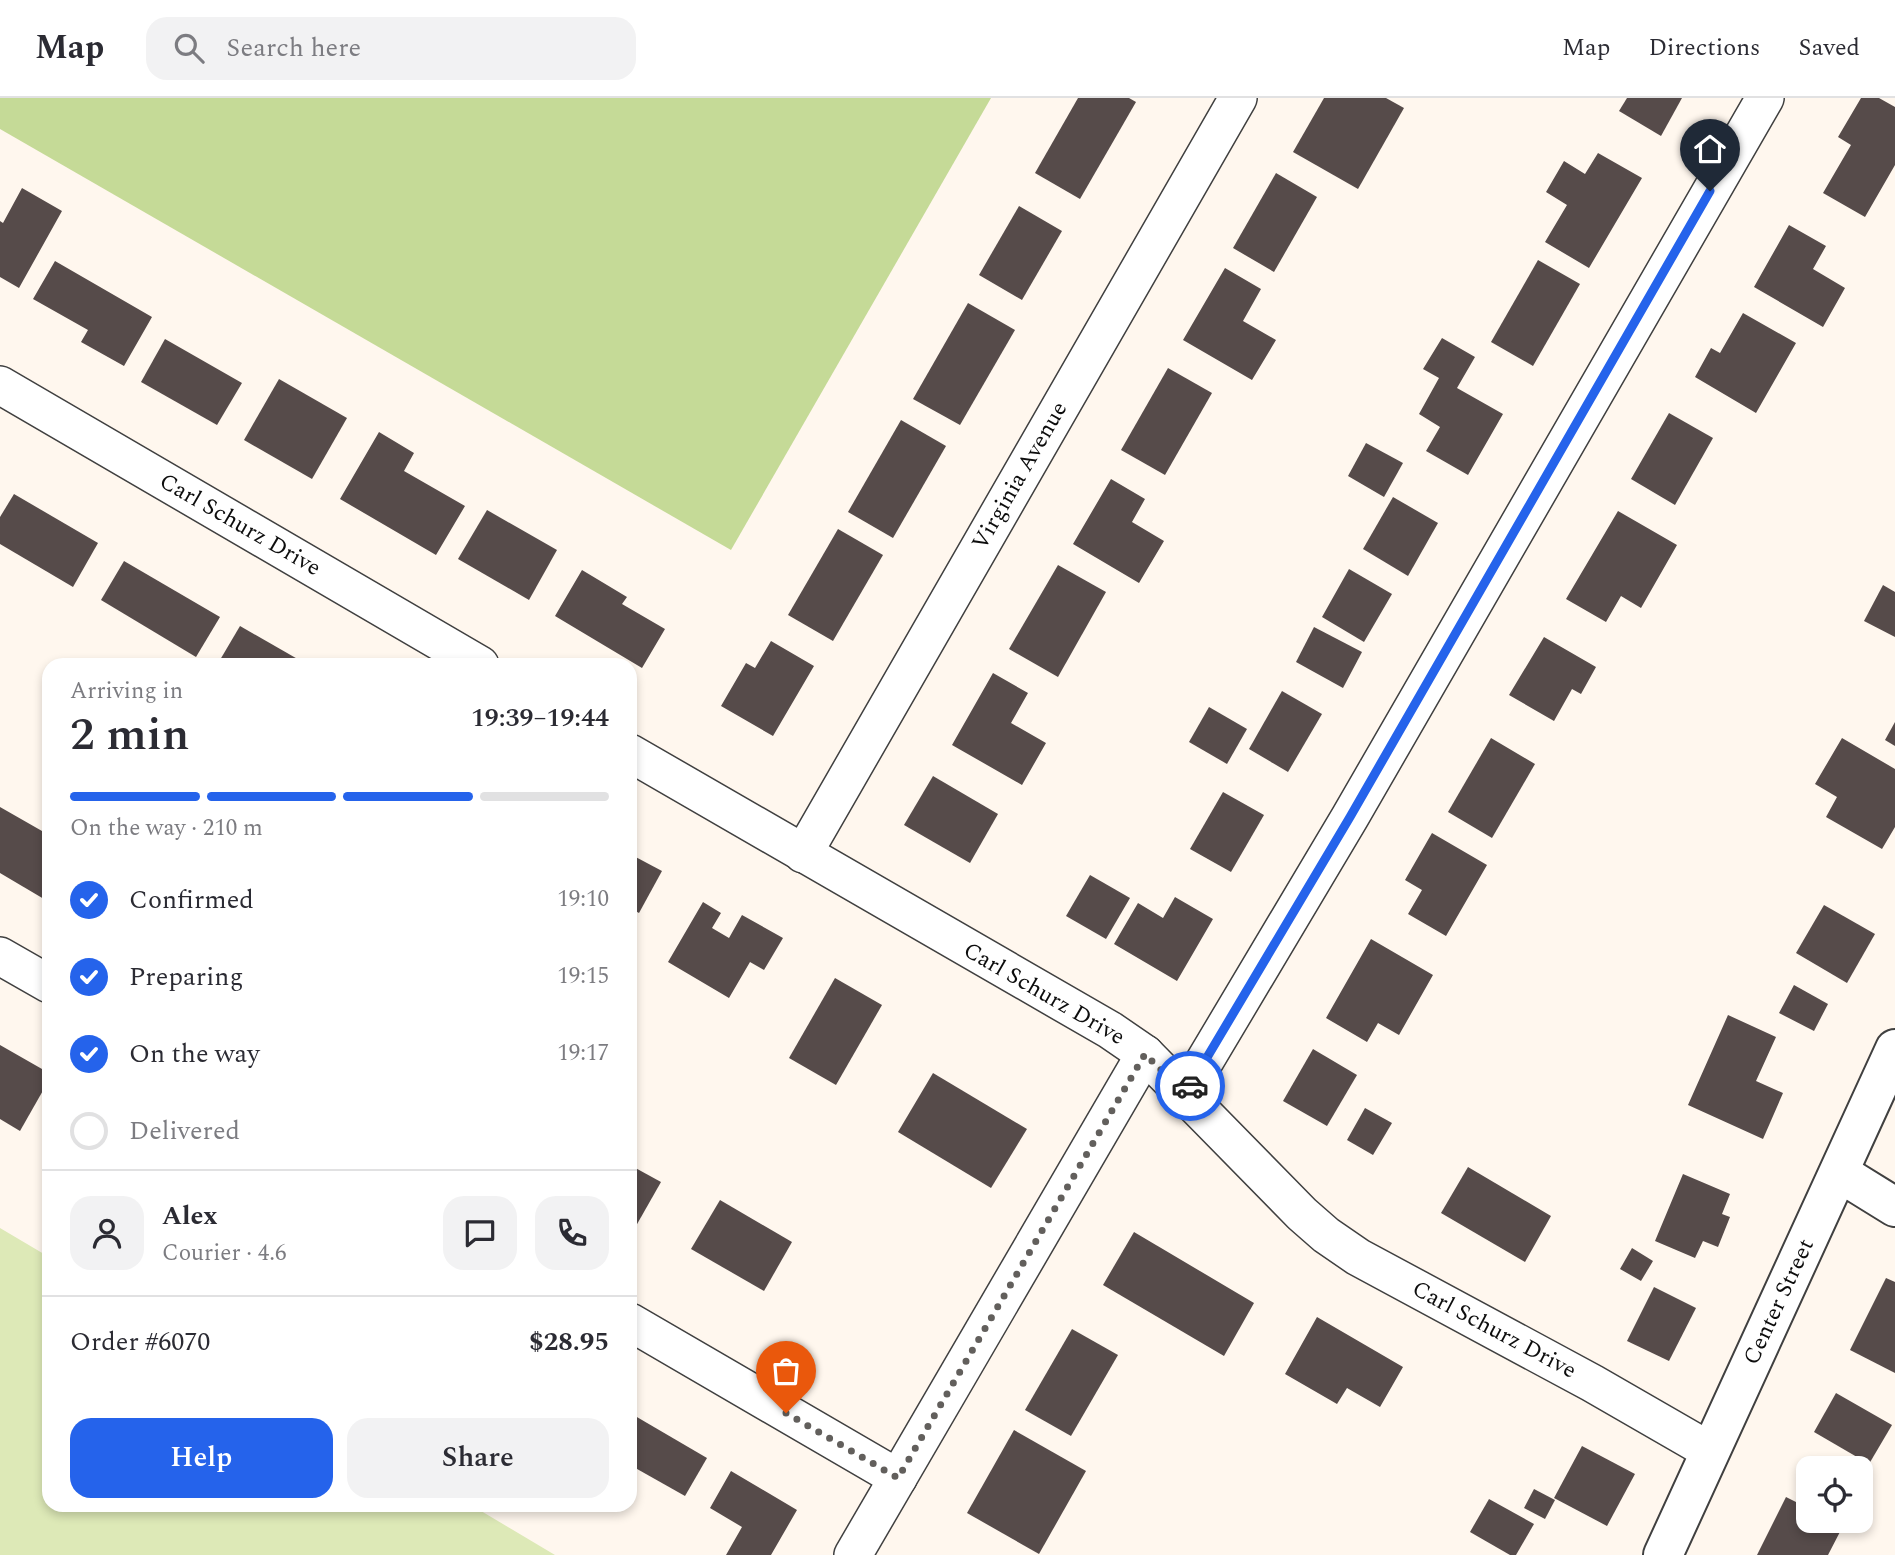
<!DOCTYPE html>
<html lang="en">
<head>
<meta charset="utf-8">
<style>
  :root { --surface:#fff; --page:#f2f2f3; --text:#2b2b33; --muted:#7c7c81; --line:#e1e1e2; --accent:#2563eb }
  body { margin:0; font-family:Spectral,serif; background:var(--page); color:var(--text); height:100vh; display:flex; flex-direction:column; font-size:26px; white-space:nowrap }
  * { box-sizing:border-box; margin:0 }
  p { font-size:23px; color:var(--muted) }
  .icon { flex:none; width:38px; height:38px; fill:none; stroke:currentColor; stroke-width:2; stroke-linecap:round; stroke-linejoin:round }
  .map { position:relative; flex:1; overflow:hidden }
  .drawer { position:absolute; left:42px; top:560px; width:595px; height:854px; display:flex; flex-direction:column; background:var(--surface); border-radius:21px; box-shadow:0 4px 10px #0003 }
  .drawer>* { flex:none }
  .controls { position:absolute; left:1796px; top:1358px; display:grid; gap:14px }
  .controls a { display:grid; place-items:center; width:77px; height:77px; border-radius:14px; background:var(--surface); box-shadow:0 4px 10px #0003; font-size:35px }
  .pin { position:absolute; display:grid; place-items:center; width:60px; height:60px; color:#fff; margin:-72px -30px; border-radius:50% 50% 50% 0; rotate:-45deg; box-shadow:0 0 7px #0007 }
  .pin .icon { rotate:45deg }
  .courier { position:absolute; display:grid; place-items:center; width:70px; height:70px; margin:-35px; border:5px solid #2563eb; border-radius:50%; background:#fff; color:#222; box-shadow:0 2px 9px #0007 }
  .overview em { font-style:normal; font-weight:600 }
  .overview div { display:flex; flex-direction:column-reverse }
  .overview { display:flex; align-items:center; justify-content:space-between; height:119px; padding:0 28px }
  h1 { font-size:46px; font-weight:600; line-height:52px }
  .bar { display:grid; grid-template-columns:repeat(4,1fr); gap:10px 7px; align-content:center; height:84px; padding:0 28px }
  .bar i { height:9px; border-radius:5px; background:var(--line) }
  .bar .selected { background:var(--accent) }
  .bar p { grid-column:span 4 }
  .line { display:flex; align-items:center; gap:18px; padding:0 28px; border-top:2px solid var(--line) }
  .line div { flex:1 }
  .round { display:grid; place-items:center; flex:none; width:74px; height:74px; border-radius:21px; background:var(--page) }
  ol { padding:0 28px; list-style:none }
  li { display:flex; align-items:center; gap:21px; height:77px }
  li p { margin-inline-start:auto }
  li .icon { padding:7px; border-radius:50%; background:var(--accent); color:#fff; stroke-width:4 }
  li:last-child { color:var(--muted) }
  li i { width:38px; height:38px; border:4px solid var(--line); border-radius:50% }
  .cta { display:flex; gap:14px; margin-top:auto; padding:14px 28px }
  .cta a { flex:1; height:80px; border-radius:21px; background:var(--accent); color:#fff; font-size:28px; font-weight:600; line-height:80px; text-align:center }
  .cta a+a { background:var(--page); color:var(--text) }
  header { display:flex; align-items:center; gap:42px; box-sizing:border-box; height:98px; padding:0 35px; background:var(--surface); border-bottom:2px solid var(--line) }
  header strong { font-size:33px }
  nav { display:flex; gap:38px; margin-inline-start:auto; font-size:24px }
  .search { width:490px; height:63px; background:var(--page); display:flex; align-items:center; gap:18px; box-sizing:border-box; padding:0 24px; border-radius:21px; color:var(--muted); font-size:26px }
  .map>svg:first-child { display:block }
</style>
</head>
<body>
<header>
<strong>Map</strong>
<div class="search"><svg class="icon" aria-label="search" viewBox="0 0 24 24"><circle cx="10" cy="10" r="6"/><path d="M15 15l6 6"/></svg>Search here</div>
<nav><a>Map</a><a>Directions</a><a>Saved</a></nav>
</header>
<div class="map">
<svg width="1895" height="1457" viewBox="0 0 1895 1457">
  <rect width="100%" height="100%" fill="#fff7ee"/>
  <path fill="#dde9b7" d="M0,1130L49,1159V1407H471L555,1457H0Z"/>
  <path fill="#c5da97" d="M0,0H991L731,452L0,31Z"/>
  <g fill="#564b4a">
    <path d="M1078,0H1129L1136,4L1080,101L1035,75Z"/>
    <path d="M1324,0H1386L1404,10L1358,91L1293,54Z"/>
    <path d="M1627,0H1682L1661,38L1619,13Z"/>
    <path d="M1861,0H1879L1895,9V67L1865,119L1823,95L1851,47L1838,39Z"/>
    <path d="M1598,55L1642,80L1589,170L1545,144L1567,107L1546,94L1564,63L1585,76Z"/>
    <path d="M1276,75L1317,99L1274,174L1233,150Z"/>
    <path d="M22,90L62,113L19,190L0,179V123L3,125Z"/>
    <path d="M1019,108L1062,133L1022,202L979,177Z"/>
    <path d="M1789,127L1826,148L1813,171L1845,190L1823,229L1754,189Z"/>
    <path d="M1538,162L1580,186L1533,268L1491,244Z"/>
    <path d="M55,163L152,219L124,268L81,244L88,232L33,201Z"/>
    <path d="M1225,170L1261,191L1243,223L1276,242L1252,282L1183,242Z"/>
    <path d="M968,205L1015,232L960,327L913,301Z"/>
    <path d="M1743,215L1796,245L1756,315L1695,279L1711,250L1720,255Z"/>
    <path d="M1442,240L1475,259L1457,290L1503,316L1468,377L1426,353L1440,329L1419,316L1439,280L1423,271Z"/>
    <path d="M165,241L242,285L217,327L141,284Z"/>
    <path d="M1168,270L1212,295L1165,377L1121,352Z"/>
    <path d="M279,281L347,320L312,381L244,342Z"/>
    <path d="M1669,315L1713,340L1675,407L1631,381Z"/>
    <path d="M901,322L946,348L893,440L848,414Z"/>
    <path d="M379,334L414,355L404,373L465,408L436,457L340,401Z"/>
    <path d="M1366,345L1403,365L1384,399L1348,378Z"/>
    <path d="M1111,381L1145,401L1132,424L1164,443L1139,485L1073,446Z"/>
    <path d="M14,396L98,445L73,489L0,446V419Z"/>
    <path d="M1393,399L1438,425L1408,478L1363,451Z"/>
    <path d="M487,412L557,452L529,502L458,461Z"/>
    <path d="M1618,413L1677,447L1641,510L1621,498L1606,524L1566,501Z"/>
    <path d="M838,431L883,457L833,543L788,517Z"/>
    <path d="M124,463L220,519L196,559L101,502Z"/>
    <path d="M1058,467L1106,494L1058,579L1009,551Z"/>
    <path d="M1349,471L1392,496L1364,544L1322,519Z"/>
    <path d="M582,472L627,499L622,506L665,531L642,570L555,518Z"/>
    <path d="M1883,487L1895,494V539L1864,523Z"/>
    <path d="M240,528L308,567H217Z"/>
    <path d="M1314,529L1362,554L1343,590L1296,564Z"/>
    <path d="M1544,539L1596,569L1581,596L1572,591L1554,623L1509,597Z"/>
    <path d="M771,543L814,568L773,638L721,608L746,565L755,570Z"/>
    <path d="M993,575L1028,595L1011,625L1046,645L1022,687L952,647Z"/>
    <path d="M1282,593L1322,616L1288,674L1249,651Z"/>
    <path d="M1209,609L1247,631L1227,666L1189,644Z"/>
    <path d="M1895,624V648L1885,642Z"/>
    <path d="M1491,640L1535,666L1492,740L1448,714Z"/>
    <path d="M1842,640L1895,671V729L1882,751L1826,719L1837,699L1815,686Z"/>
    <path d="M933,678L998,716L970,765L904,727Z"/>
    <path d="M1223,694L1264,717L1231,774L1190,751Z"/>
    <path d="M0,709L49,737V804L0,775Z"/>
    <path d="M1432,735L1487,767L1446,838L1408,816L1422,792L1405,782Z"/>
    <path d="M630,756L662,773L639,815L630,810Z"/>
    <path d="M1090,777L1130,800L1106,841L1066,818Z"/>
    <path d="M1175,799L1213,821L1177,883L1114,846L1138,805L1163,820Z"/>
    <path d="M703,804L721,815L712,830L729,840L742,817L783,840L764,872L750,864L729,900L668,864Z"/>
    <path d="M1824,807L1875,836L1847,885L1796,855Z"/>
    <path d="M1371,841L1433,877L1399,937L1378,925L1367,944L1326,920Z"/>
    <path d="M835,880L882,907L836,987L789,960Z"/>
    <path d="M1794,887L1828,906L1814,933L1779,915Z"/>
    <path d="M1728,917L1776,939L1756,983L1783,995L1763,1041L1688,1007Z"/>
    <path d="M0,947L49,975V982L20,1033L0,1021Z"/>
    <path d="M1313,951L1357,977L1327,1028L1283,1003Z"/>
    <path d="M933,975L1027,1031L991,1090L898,1034Z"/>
    <path d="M1365,1010L1392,1025L1373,1057L1347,1042Z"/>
    <path d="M630,1067L661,1084L632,1135L630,1134Z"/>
    <path d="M1468,1069L1551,1118L1525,1164L1441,1115Z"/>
    <path d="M1683,1076L1730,1096L1722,1116L1730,1119L1718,1149L1703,1143L1695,1160L1655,1143Z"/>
    <path d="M720,1102L792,1144L764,1193L691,1151Z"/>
    <path d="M1134,1134L1254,1205L1224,1258L1103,1187Z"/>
    <path d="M1632,1150L1653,1163L1641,1183L1620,1171Z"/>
    <path d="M1886,1180L1895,1184V1275L1850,1252Z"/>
    <path d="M1654,1189L1696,1210L1669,1263L1627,1243Z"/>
    <path d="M1317,1219L1403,1269L1380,1309L1347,1290L1337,1306L1285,1276Z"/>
    <path d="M1072,1231L1118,1257L1071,1338L1025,1312Z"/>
    <path d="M1836,1295L1892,1327L1869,1366L1814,1334Z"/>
    <path d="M630,1315L707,1360L685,1398L630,1367Z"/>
    <path d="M1014,1332L1086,1373L1039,1456L967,1415Z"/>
    <path d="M1582,1348L1635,1376L1607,1428L1554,1400Z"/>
    <path d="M731,1373L797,1412L771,1457H726L742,1429L710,1410Z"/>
    <path d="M1534,1391L1555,1402L1545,1421L1524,1410Z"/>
    <path d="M1786,1399L1808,1410V1423H1833L1843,1428L1828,1457H1757Z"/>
    <path d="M1489,1401L1534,1426L1516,1457H1510L1470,1434Z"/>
  </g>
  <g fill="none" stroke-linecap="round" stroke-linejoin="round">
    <defs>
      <g id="minor">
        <path d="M0,287L480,567"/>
        <path d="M630,655L1110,932L1145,956L1302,1116L1326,1137L1358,1159L1592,1285L1710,1353"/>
        <path d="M803,756L1238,0"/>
        <path d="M0,858L49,886"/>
        <path d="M1185,996L1350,719L1765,0"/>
        <path d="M630,1224L898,1380"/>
        <path d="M853,1457L1145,956"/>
      </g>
      <g id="tertiary">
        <path d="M1840,1075L1895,1109"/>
        <path d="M1663,1457L1895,951"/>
      </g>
    </defs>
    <use href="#minor" stroke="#404040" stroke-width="40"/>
    <use href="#tertiary" stroke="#404040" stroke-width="42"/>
    <use href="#minor" stroke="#fff" stroke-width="37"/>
    <use href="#tertiary" stroke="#fff" stroke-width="38"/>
  </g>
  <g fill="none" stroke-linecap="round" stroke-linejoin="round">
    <path stroke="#625f5c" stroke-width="7" stroke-dasharray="0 12.6" d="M786,1315L898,1380L1145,956L1185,996L1190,988"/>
    <path stroke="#2563eb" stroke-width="9" d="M1190,988L1350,719L1710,93"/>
  </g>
  <g text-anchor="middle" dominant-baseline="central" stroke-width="7" stroke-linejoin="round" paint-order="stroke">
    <g font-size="23" fill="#0d0d0d" stroke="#fff">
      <text transform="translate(1020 378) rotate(-60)">Virginia Avenue</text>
      <text transform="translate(240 427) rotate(30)">Carl Schurz Drive</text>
      <text transform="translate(1044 896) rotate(30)">Carl Schurz Drive</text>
      <text transform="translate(1779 1204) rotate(-65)">Center Street</text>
      <text transform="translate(1494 1232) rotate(28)">Carl Schurz Drive</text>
    </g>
  </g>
</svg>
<div class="controls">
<a><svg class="icon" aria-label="locate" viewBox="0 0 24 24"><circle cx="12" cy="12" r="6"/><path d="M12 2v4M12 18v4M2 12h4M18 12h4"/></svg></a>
</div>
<div class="pin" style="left:786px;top:1315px;background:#ea580c"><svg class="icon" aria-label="bag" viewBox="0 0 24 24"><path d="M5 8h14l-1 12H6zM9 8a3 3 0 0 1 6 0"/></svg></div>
<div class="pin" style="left:1710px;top:93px;background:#1f2937"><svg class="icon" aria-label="home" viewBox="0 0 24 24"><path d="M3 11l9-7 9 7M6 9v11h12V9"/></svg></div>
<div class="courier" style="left:1190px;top:988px"><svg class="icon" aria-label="car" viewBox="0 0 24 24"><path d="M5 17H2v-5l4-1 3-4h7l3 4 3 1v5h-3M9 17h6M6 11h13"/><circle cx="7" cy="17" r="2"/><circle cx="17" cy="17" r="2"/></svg></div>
<section class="drawer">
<div class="overview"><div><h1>2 min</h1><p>Arriving in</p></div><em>19:39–19:44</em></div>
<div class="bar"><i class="selected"></i><i class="selected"></i><i class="selected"></i><i></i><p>On the way · 210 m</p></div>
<ol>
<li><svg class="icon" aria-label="check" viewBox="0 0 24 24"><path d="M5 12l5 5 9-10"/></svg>Confirmed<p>19:10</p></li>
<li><svg class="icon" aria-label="check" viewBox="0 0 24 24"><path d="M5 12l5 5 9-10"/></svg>Preparing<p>19:15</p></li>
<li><svg class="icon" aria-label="check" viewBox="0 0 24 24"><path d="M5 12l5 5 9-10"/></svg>On the way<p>19:17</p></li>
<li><i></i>Delivered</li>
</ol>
<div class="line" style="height:126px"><a class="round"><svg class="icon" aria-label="person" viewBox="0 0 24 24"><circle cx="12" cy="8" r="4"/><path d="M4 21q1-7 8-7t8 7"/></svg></a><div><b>Alex</b><p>Courier · 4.6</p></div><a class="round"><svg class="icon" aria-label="chat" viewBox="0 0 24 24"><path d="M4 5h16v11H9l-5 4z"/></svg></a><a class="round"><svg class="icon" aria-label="phone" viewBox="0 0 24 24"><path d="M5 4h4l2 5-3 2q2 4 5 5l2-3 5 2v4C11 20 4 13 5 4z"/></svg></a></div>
<div class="line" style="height:91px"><div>Order #6070</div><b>$28.95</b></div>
<div class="cta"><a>Help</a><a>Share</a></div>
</section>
</div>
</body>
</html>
